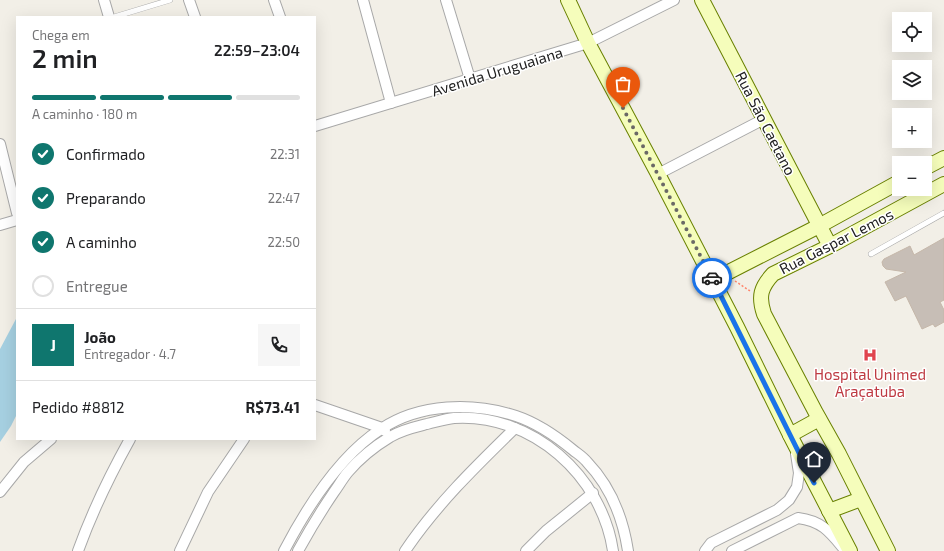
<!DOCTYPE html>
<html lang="pt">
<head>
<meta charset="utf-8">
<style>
  :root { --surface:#fff; --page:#f6f6f6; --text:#202124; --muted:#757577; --line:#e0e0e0; --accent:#0f766e }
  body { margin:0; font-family:"Exo 2",sans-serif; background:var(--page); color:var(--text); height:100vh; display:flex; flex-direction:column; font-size:15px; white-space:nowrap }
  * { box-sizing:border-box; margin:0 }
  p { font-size:13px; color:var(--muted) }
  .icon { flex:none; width:22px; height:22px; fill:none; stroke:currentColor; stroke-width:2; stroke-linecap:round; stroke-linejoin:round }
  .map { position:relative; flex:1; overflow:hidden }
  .sheet { position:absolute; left:16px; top:16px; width:300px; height:424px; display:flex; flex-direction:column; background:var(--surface); border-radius:0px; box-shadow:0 4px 16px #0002 }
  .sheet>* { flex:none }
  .fabs { position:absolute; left:892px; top:12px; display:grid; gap:8px }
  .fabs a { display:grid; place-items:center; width:40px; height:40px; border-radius:0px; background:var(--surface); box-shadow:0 4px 16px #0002; font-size:20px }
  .pin { position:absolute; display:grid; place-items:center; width:34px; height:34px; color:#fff; margin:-41px -17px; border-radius:50% 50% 50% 0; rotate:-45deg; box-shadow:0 0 4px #0007 }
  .pin .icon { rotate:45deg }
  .courier { position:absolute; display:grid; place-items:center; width:40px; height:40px; margin:-20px; border:3px solid #1a73e8; border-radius:50%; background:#fff; color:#222; box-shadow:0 1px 5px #0007 }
  .head em { font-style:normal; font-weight:600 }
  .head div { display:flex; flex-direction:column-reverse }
  .head { display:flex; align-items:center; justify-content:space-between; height:68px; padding:0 16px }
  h1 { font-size:26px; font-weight:600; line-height:30px }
  .bar { display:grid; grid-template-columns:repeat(4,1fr); gap:6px 4px; align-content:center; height:48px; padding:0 16px }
  .bar i { height:5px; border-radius:3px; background:var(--line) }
  .bar .selected { background:var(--accent) }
  .bar p { grid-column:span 4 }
  .line { display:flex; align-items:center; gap:10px; padding:0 16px; border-top:1px solid var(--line) }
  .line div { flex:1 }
  .round { display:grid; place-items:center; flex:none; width:42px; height:42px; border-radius:0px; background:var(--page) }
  ol { padding:0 16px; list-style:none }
  li { display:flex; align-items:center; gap:12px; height:44px }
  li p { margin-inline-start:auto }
  li .icon { padding:4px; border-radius:50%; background:var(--accent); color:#fff; stroke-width:4 }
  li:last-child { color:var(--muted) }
  li i { width:22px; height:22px; border:2px solid var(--line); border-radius:50% }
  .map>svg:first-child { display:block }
</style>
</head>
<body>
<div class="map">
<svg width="944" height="551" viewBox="0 0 944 551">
  <rect width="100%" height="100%" fill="#f2efe7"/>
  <path fill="#a6d0e1" d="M17,317V414L11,426L0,442V349Z"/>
  <path fill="#c7beb6" stroke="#c5b7a9" d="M944,238V300L940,302L944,310V322L935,327L933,324L922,329L906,296L895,301L885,282L906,272L886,269L883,266L882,262L884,259L910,246L914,255Z"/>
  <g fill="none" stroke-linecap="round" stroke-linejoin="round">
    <defs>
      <g id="lane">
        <path d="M114,17L170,0"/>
        <path d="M871,254L944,213"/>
      </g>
      <g id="street">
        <path d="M104,0L109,17"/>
        <path d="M189,0L195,17"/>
        <path d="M274,0L280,17"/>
        <path d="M363,0L391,103"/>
        <path d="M446,0L470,79"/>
        <path d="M315,126L588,43L674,0"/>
        <path d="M0,144L17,213"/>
        <path d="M658,174L764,119"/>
        <path d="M0,225L17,220"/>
        <path d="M315,405L382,428L385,431"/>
        <path d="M0,492L24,462L51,439"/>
        <path d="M78,551C92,512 110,475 130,439"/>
        <path d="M180,551L208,492L244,439"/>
        <path d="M284,551C307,507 339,456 381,429C420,403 473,402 516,416C537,423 556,436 573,450C578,454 583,457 587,462C610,486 623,518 628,551"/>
        <path d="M298,551C309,531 321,511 334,492C339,485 343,478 348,472C360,458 375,446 390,437C401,430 415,427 427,424C436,422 445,419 454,418C532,413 602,476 613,551"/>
        <path d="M405,551C436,505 475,467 515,428"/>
        <path d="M526,551L546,531L593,493"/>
        <path d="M705,551L711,543L777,510L789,500L797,487L799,473L796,454"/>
        <path d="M732,551L798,518C822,521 830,532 844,549"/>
      </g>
      <g id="secondary">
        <path d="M568,0L588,43L658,174L737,327L792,439L850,551"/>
        <path d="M702,0L830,246"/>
        <path d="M925,168L944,158"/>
        <path d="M713,280L819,226L899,182"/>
        <path d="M790,435L819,419"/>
        <path d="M829,511L861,499"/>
        <path d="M888,551L839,454L816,413L764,314C758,296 761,287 773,274L830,246L944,184"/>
      </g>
    </defs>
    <use href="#lane" stroke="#a8a8a8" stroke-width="6"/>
    <use href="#street" stroke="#a8a8a8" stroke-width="12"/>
    <use href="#secondary" stroke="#698000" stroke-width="16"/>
    <g stroke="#ff856b" stroke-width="1.5" stroke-dasharray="2 2" stroke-linecap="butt">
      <path d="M735,281L750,291"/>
      <path d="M817,464L830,458"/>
    </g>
    <use href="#lane" stroke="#fff" stroke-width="5"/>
    <use href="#street" stroke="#fff" stroke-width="10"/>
    <use href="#secondary" stroke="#f5fdbb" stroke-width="14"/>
  </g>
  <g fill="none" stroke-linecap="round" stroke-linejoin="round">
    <path stroke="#6a6966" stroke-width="4" stroke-dasharray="0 7.2" d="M623,108L712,278"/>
    <path stroke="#1a73e8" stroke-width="5" d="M712,278L814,483"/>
  </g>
  <defs>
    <symbol id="hospital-bare" viewBox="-9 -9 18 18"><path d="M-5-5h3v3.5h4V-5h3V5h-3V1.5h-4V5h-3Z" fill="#e0444e" stroke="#fff" stroke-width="2.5" paint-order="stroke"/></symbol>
  </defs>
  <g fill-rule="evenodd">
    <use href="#hospital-bare" x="860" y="345" width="20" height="20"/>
  </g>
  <g text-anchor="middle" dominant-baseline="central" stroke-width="3" stroke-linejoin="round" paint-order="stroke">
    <g font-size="15" fill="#212121" stroke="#fff">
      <text transform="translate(497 71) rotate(-17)">Avenida Uruguaiana</text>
      <text transform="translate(766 123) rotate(63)">Rua São Caetano</text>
      <text transform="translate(836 241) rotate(-27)">Rua Gaspar Lemos</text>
    </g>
    <g font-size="15" fill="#be3a42" stroke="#fff">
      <text x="870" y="374">Hospital Unimed<tspan x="870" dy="17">Araçatuba</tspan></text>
    </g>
  </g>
</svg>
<div class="fabs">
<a><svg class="icon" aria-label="locate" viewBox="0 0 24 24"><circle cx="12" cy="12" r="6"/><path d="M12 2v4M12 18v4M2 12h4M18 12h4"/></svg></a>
<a><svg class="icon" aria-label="layers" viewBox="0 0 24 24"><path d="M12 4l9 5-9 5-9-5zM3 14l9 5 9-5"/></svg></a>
<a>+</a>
<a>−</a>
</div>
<div class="pin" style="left:623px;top:108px;background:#ea580c"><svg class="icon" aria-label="bag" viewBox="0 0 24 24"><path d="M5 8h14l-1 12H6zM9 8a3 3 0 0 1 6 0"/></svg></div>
<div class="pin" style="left:814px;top:483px;background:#1f2937"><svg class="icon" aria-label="home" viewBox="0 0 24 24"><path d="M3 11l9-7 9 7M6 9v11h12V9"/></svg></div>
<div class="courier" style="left:712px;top:278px"><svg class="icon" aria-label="car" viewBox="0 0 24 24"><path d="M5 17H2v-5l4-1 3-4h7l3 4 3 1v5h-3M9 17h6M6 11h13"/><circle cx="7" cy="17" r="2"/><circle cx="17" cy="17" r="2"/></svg></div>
<section class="sheet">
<div class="head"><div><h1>2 min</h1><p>Chega em</p></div><em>22:59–23:04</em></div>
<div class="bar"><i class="selected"></i><i class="selected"></i><i class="selected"></i><i></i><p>A caminho · 180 m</p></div>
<ol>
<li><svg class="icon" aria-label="check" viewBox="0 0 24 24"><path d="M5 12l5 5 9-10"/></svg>Confirmado<p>22:31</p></li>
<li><svg class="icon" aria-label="check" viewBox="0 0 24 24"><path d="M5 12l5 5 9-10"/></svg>Preparando<p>22:47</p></li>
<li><svg class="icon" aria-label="check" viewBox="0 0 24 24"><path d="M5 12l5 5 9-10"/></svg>A caminho<p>22:50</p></li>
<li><i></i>Entregue</li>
</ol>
<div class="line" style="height:72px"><b class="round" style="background:var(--accent);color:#fff">J</b><div><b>João</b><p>Entregador · 4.7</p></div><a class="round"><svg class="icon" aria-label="phone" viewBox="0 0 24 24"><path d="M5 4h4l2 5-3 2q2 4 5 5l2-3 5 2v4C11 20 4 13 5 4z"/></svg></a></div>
<div class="line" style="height:52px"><div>Pedido #8812</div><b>R$73.41</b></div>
</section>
</div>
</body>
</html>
